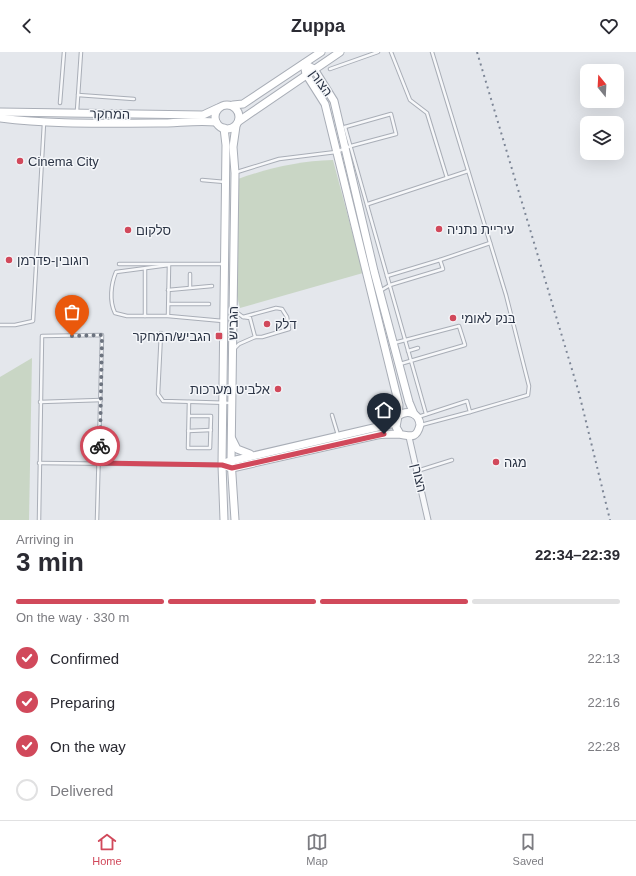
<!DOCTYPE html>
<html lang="en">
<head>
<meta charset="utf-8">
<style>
  :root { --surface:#fff; --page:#f7f7f7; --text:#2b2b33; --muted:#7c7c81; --line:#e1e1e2; --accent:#d1495b }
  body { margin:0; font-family:Arial,"Noto Sans Hebrew",sans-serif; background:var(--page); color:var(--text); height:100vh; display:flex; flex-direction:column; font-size:15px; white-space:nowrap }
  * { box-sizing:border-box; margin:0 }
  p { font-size:13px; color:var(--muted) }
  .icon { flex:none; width:22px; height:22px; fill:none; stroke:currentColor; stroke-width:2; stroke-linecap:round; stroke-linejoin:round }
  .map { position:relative; height:468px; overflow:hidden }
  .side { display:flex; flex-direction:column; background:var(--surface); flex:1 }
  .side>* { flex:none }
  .needle { width:26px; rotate:342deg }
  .tools { position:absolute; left:580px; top:12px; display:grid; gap:8px }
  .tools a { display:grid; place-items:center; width:44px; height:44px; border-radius:8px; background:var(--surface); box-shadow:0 4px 16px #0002; font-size:20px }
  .pin { position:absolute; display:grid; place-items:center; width:34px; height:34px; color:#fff; margin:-41px -17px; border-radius:50% 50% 50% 0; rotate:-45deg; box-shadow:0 0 4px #0007 }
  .pin .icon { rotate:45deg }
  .courier { position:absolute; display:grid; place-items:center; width:40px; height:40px; margin:-20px; border:3px solid #d1495b; border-radius:50%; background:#fff; color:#222; box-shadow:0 1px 5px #0007 }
  .overview em { font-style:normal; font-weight:800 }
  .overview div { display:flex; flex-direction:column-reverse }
  .overview { display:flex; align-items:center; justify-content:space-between; height:68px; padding:0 16px }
  h1 { font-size:26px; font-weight:800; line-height:30px }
  .bar { display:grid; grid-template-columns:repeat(4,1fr); gap:6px 4px; align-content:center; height:48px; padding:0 16px }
  .bar i { height:5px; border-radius:3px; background:var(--line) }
  .bar .active { background:var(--accent) }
  .bar p { grid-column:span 4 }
  ol { padding:0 16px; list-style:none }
  li { display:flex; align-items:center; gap:12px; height:44px }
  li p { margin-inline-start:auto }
  li .icon { padding:4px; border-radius:50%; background:var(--accent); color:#fff; stroke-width:4 }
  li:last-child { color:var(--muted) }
  li i { width:22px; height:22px; border:2px solid var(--line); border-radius:50% }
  header { display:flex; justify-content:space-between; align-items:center; height:52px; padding:0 16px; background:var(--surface); font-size:18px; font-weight:800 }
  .dock { display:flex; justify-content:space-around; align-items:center; height:56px; border-top:1px solid var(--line); background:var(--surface); font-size:11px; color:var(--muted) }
  .dock a { display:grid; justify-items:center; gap:2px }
  .dock .active { color:var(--accent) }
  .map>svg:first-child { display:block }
</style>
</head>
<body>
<header><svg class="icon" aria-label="back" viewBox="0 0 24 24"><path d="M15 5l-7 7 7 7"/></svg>Zuppa<svg class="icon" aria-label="heart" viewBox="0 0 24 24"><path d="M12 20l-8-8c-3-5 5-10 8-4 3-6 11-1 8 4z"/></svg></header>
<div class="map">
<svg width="636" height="468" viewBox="0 0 636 468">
  <rect width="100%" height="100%" fill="#e4e7ec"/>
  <g fill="#c9d6c5">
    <path d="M333,108L363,221L240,256L237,244L238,127C269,116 299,109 333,108Z"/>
    <path d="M32,306L29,468H0V325Z"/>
  </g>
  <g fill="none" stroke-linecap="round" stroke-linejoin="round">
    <defs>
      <g id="lane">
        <path d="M391,0L410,48L427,61L447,126"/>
        <path d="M432,0L506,243L529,334L528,343L470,360"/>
        <path d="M330,17L378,0"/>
        <path d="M78,43L134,47"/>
        <path d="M60,51L64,0"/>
        <path d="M77,59L81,0"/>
        <path d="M345,75L426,362"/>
        <path d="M237,120L279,107L336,100L351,94L396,82L391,62L345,75"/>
        <path d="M202,128L225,130"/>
        <path d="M368,152L468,119"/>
        <path d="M440,208L490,191"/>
        <path d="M119,212H223"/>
        <path d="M145,217V264"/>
        <path d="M190,222V235"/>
        <path d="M168,238L212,234"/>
        <path d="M380,239L390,233L443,217L440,208L387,224"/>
        <path d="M169,252H209"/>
        <path d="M168,264L169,213L116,220C111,232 109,249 115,261L127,264H168L223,269"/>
        <path d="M243,265L276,256L282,257L287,265L289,277L262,285H255"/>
        <path d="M0,273H15L33,269L44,71"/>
        <path d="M161,281L158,342L163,349L231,351"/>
        <path d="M394,291L459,274L465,293L400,312"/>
        <path d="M234,297L239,292L255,285L250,266L243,265L235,259"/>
        <path d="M408,299L418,296"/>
        <path d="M40,350L101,348"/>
        <path d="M189,350L188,396H210L211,364H189"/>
        <path d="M332,363L338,383"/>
        <path d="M418,365L467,349L470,360L421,373"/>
        <path d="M188,379L211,378"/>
        <path d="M39,411L220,413"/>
        <path d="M417,419L452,408"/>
        <path d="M39,468L42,284L102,283L97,468"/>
      </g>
      <path id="street" d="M409,385L428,468"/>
      <g id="secondary">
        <path d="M304,12L314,17L334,49L374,219L409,350L414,362"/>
        <path d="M304,12L306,22L325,52L399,353L398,364"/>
        <circle cx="227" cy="65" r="12"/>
        <path d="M233,53L243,52L321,0"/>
        <path d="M0,60L203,63L218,56"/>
        <path d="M0,66C52,73 106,71 158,71C178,71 197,68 216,70"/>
        <path d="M239,69L340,0"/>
        <path d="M224,76L226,93L222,413L224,468"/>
        <path d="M232,387L237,397L250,402"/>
        <path d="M227,410L395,371"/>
        <path d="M228,415L232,416L377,383C384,382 390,382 397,382C409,383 416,389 420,373C419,361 408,357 398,364L396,375L400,382"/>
        <path d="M235,468L231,408L235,121L233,95L236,74"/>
      </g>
    </defs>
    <use href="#lane" stroke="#a9aeb7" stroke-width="4.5"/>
    <use href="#street" stroke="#a9aeb7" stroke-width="7"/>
    <use href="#secondary" stroke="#a9aeb7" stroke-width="9"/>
    <use href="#lane" stroke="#f7f8fa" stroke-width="2.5"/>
    <use href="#street" stroke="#f7f8fa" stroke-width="5"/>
    <use href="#secondary" stroke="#fff" stroke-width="7"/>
    <path stroke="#7d8696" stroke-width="2" stroke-dasharray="2 4" stroke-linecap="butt" d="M477,0L579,341L610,468"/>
  </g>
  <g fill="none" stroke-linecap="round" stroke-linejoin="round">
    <path stroke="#6c737f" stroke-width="4" stroke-dasharray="0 7.2" d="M72,284L102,283L100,394"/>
    <path stroke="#d1495b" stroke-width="5" d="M100,394L99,411L222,413L232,416L384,382"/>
  </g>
  <g fill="#d1495b" stroke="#f4f6f9" stroke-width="1.5">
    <circle cx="20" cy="109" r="4"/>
    <circle cx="439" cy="177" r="4"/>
    <circle cx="128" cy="178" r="4"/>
    <circle cx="9" cy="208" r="4"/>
    <circle cx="453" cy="266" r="4"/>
    <circle cx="267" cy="272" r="4"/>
    <rect x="215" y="280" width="8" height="8" rx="2"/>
    <circle cx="278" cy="337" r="4"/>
    <circle cx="496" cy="410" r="4"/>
  </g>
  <g text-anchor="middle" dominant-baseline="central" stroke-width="3" stroke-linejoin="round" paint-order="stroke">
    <g font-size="13" fill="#2b3445" stroke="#f4f6f9">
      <text transform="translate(321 31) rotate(54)">הצורן</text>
      <text transform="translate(110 62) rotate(1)">המחקר</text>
      <text transform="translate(233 271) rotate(-89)">הגביש</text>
      <text transform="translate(419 426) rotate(77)">הצורן</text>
    </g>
    <g font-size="13" fill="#2b3445" stroke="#f4f6f9" text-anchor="start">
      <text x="28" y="109">Cinema City</text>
      <text x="447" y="177">עיריית נתניה</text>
      <text x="136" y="178">סלקום</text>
      <text x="17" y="208">רוגובין-פדרמן</text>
      <text x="461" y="266">בנק לאומי</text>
      <text x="275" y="272">דלק</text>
      <text x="211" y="284" text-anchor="end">הגביש/המחקר</text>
      <text x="270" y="337" text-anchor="end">אלביט מערכות</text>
      <text x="504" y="410">מגה</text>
    </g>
  </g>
</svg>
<div class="tools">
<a><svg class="needle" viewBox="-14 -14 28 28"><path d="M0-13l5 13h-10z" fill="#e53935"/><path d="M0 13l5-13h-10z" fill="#7c7c81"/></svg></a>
<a><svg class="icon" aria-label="layers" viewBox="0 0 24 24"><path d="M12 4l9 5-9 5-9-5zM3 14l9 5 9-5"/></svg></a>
</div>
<div class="pin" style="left:72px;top:284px;background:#ea580c"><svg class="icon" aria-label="bag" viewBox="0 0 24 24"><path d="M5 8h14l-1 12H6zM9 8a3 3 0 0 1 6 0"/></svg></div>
<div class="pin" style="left:384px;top:382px;background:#1f2937"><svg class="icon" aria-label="home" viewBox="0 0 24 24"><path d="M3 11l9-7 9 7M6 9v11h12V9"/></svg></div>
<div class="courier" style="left:100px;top:394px"><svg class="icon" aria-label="bike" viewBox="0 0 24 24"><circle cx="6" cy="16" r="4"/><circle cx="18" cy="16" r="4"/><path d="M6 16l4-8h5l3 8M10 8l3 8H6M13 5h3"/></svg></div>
</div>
<section class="side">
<div class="overview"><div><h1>3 min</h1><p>Arriving in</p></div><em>22:34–22:39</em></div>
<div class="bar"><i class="active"></i><i class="active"></i><i class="active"></i><i></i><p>On the way · 330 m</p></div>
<ol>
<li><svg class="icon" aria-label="check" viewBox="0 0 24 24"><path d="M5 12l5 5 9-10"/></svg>Confirmed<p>22:13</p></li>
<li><svg class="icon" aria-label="check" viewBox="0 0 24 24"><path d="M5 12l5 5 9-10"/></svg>Preparing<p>22:16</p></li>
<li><svg class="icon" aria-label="check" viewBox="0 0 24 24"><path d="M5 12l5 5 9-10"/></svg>On the way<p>22:28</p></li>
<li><i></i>Delivered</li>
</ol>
</section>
<nav class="dock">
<a class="active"><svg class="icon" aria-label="home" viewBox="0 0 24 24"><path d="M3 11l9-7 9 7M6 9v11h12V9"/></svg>Home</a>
<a><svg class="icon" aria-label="map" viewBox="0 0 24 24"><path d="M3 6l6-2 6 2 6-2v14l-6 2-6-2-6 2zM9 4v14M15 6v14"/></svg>Map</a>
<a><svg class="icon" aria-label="saved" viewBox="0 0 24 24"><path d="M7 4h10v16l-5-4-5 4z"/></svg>Saved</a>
</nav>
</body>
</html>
